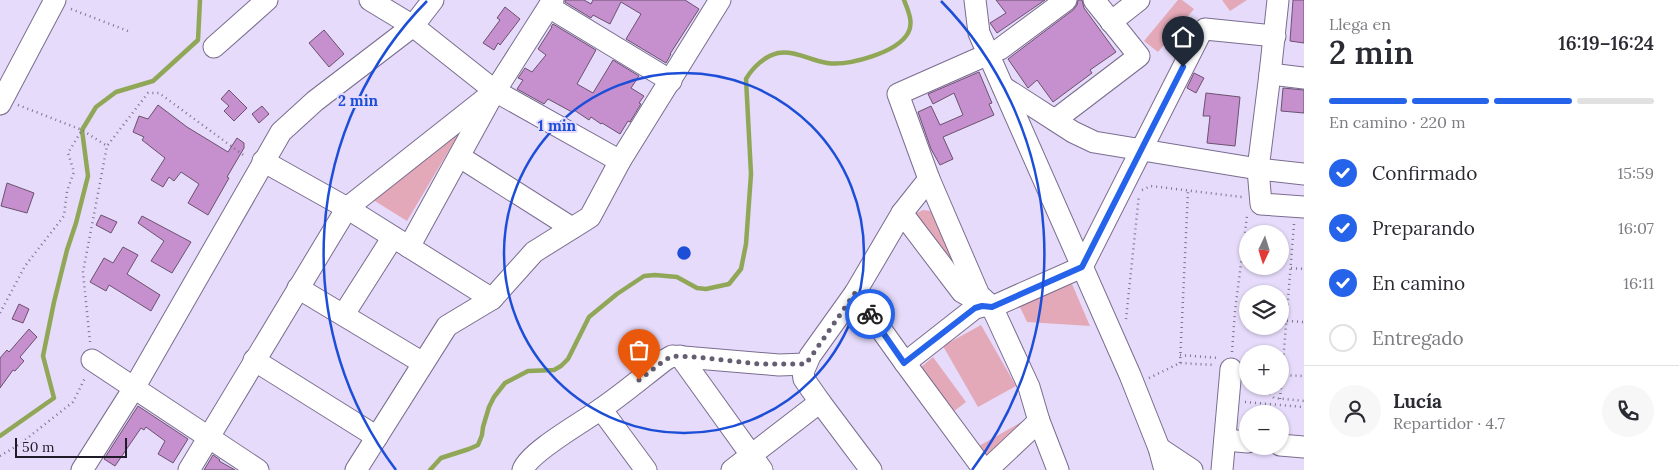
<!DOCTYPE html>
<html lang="es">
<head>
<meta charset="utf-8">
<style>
  :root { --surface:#fff; --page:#f7f7f7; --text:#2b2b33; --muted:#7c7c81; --line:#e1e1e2; --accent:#2563eb }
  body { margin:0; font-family:Lora,serif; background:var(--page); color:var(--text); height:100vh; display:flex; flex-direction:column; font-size:19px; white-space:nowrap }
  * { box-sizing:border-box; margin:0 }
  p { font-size:16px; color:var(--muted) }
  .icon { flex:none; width:28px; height:28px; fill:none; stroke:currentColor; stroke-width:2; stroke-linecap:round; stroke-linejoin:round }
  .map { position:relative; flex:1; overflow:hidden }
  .side { display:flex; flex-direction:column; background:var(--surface); width:375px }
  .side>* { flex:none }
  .needle { width:32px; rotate:184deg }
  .tools { position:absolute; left:1239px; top:225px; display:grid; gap:10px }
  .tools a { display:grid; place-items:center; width:50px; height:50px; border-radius:50%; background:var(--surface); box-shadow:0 1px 4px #0004; font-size:25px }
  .scale { position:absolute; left:15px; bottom:12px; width:112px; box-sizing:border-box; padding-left:5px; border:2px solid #201b28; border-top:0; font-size:14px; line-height:18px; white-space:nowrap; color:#201b28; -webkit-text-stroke:4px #e6dbfa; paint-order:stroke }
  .pin { position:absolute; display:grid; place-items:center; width:42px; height:42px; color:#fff; margin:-51px -21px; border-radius:50% 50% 50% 0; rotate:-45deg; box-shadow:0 0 5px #0007 }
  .pin .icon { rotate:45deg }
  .courier { position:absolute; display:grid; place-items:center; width:50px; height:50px; margin:-25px; border:4px solid #2563eb; border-radius:50%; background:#fff; color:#222; box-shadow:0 1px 6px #0007 }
  .summary em { font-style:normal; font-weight:600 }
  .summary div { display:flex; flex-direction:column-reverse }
  .summary { display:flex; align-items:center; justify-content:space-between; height:85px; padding:0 25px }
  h1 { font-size:32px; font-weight:600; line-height:38px }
  .bar { display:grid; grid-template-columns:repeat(4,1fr); gap:8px 5px; align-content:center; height:60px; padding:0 25px }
  .bar i { height:6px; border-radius:4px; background:var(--line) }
  .bar .on { background:var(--accent) }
  .bar p { grid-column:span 4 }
  .line { display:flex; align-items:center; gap:12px; padding:0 25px; border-top:1px solid var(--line) }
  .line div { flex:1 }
  .round { display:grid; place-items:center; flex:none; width:52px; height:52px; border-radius:26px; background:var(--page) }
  ol { padding:0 25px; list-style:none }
  li { display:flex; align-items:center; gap:15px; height:55px }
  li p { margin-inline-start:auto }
  li .icon { padding:5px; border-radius:50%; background:var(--accent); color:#fff; stroke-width:4 }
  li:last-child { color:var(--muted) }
  li i { width:28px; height:28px; border:2px solid var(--line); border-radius:50% }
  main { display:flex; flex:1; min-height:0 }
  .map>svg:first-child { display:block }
</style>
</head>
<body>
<main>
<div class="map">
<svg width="1304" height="470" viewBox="0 0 1304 470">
  <rect width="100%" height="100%" fill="#e6dbfa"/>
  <g fill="#e4a9b8">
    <path d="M1178,0H1182L1194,9L1158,52L1144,41Z"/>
    <path d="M1222,0H1247L1230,11Z"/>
    <path d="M468,118L407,221L370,198Z"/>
    <path d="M923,210L931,211L934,215L968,288L915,214Z"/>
    <path d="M1072,284L1090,326L1027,322L1019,305Z"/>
    <path d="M981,325L1016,386L978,407L943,346Z"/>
    <path d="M933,357L966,402L953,412L920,368Z"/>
    <path d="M1025,420L987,460L977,447Z"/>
  </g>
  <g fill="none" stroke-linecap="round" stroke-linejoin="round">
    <g stroke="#91a758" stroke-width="4.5">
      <path d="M0,436L54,398L43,356L54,302L67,250L76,223L88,176L82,130L96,107L116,92L153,81L198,40L200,0"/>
      <path d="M430,470L441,458L469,449L478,445L482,435L483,427L489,407L494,397L505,383L528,371L554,370L561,366L568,359L589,317L617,294L644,276L655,275L677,277L697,288L706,289L729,284L741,269L746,244L751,174L746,79C753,67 765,56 778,53C795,50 811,61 827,63C848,66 897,53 908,33C914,23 908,10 904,0"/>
    </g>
  </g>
  <g fill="#c68fce" stroke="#6b526f">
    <path d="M565,0H584L591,4L593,0H685L699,9L670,54H671L666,63L626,39L641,14L621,2L610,24L593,15L591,18L565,2Z"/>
    <path d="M996,0H1045L997,33L990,23L1006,13Z"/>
    <path d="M1078,0H1082L1084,8L1116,52L1090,70L1092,73L1053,102L1037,80L1028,88L1008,59L1073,10L1077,5Z"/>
    <path d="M1293,0H1304V43L1290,41Z"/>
    <path d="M505,7L520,19L500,45L498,43L494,50L483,43L500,20L497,18Z"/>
    <path d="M553,24L596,50L577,84L593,93L613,60L639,76L631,88L644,96L639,103L641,104L630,122L628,121L620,134L602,123L601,124L591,117L589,120L574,110L572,112L548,99L544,104L517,89L523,80L518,78L525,68L532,72L546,55L538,49L552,27H551Z"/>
    <path d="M324,30L344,54L329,67L309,43Z"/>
    <path d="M979,72L992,103L989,104L994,115L943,137L953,159L940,165L931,149L918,112L931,106L940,125L963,115L954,93L933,104L928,94Z"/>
    <path d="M1194,73L1204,78L1196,93L1187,88Z"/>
    <path d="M1283,88L1304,90V113L1281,111Z"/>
    <path d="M229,90L247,108L234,121L224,111L229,106L221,99Z"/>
    <path d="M1206,93L1240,97L1235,146L1207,143L1210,116H1203Z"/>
    <path d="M158,105L187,127L228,152L237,138L244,143V148L227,177L229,178L208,215L188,203L199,184L181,172L174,181L169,177L163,187L151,180L165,158L142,140L144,137L133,132L139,116L148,119Z"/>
    <path d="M262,106L269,114L259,123L252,114Z"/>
    <path d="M7,183L34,193L27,213L1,206Z"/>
    <path d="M101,215L117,222L111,233L96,225Z"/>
    <path d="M142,216L191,242L172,273L151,261L164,241L138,223Z"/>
    <path d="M123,247L138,255L127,274L160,295L151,311L109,285L106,291L90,282L104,258L113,263Z"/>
    <path d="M19,304L29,309L23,323L12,319Z"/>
    <path d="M29,329L37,337L20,357L24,361L15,371L13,370L0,388V358L7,350L9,352Z"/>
    <path d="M138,406L188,439L173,463L158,454L165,441L146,427L144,430L141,428L115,466L104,459Z"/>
    <path d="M213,455L220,460L219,461L235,470H204Z"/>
  </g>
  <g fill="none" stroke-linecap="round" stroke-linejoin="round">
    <defs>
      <g id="minor">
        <path d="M370,0L413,26L495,91L620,161"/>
        <path d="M975,0L979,33L1130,375L1159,448L1165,470"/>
        <path d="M1278,0L1270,74L1258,169L1261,204L1304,207"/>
        <path d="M549,7L671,81"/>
        <path d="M1111,22L1139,0"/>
        <path d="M214,47L267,0"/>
        <path d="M1270,74L1304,78"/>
        <path d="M1003,87L1073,132L1094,142L1258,169L1304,174"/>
        <path d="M0,104L55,0"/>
        <path d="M1055,120L1139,56L1094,0"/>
        <path d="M460,157L572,228"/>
        <path d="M263,161L347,208L492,299"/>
        <path d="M902,213L962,292C968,296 972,297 979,295"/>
        <path d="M409,247L491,98"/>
        <path d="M298,288L423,363"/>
        <path d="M855,293L905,363L984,470"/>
        <path d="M344,314L393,237"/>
        <path d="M680,356L762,470"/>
        <path d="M92,360L258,470"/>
        <path d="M254,360L377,437"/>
        <path d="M905,363L975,308L983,306L992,307L1082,267L1200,34L1205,29L1275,36"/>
        <path d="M601,409L646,470"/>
        <path d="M1225,440L1248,442"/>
        <path d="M1280,445L1304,447"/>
        <path d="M1159,448L1192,470"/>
        <path d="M82,470L134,388L281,132L315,101L413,26L433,0"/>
        <path d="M189,470L347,208L495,91L553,0"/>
        <path d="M356,470L447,326L492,299L534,252L590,217L620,161L720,0"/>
        <path d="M523,470C529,452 583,422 601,409C623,394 644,376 665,360L672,356L779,365L806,364"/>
        <path d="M732,470L820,402"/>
        <path d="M871,470L820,402L804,379L803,372L810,356L855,293L902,213L929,179"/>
        <path d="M987,470L1039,421"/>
        <path d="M1058,470L1039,421L1029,387L992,307L979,295L929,179L898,94L1000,49L1066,0"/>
        <path d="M1222,470L1231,369"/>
      </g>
    </defs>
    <use href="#minor" stroke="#7a6d8f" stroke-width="23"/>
    <g stroke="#7c748a" stroke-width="2.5" stroke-dasharray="1 4" stroke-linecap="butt">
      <path d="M71,9L128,31"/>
      <path d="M18,105L82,130L107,146"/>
      <path d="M1142,190L1151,186L1242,197"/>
      <path d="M1294,224L1282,375L1304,376"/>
      <path d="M1291,268L1304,269"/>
      <path d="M0,313L25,266L64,216L67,191L74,172L68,153L82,130"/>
      <path d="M1126,319L1139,195"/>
      <path d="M1287,321L1304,322"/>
      <path d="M90,342L83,272L107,146L148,93H159L246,157"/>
      <path d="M1232,352L1235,311L1247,216"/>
      <path d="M1180,355L1218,358"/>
      <path d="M1180,363L1188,191"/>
      <path d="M1149,378L1180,363L1215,365"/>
      <path d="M1263,386L1274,398L1304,401"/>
      <path d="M1280,399L1282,375"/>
      <path d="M1245,402L1304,407"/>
      <path d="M0,456L20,444L73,402L86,376"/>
    </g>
    <use href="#minor" stroke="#fff" stroke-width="21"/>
  </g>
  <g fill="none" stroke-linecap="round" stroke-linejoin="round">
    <path stroke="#655e72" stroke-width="5" stroke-dasharray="0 9" d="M639,380L665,360L672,356L696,357L760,364H806L855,293L870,314"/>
    <path stroke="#2563eb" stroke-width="6" d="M870,314L904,363L975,308L982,306L992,307L1082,267L1183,67"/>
  </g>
  <g fill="none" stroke="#1d4ed8" stroke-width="2.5">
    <circle cx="684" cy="253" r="180"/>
    <path d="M396 470A360 360 0 0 1 427 1M941 1A360 360 0 0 1 972 470"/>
  </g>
  <circle cx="684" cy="253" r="8" fill="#1d4ed8" stroke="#e6dbfa" stroke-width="2.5"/>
  <g font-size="15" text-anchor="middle" font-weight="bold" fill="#1d4ed8" stroke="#e6dbfa" stroke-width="4" stroke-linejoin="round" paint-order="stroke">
    <text x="358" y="106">2 min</text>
    <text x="557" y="131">1 min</text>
  </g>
</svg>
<div class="tools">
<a><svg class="needle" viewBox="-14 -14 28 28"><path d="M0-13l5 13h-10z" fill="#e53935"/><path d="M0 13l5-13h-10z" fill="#7c7c81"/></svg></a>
<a><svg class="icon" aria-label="layers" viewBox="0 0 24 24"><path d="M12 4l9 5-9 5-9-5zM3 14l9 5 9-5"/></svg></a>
<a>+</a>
<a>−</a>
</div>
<div class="scale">50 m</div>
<div class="pin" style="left:639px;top:380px;background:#ea580c"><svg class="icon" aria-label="bag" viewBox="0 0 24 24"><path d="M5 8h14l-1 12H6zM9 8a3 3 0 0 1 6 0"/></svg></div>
<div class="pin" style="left:1183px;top:67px;background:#1f2937"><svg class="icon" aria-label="home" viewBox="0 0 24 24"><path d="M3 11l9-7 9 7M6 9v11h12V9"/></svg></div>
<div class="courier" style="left:870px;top:314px"><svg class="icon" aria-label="bike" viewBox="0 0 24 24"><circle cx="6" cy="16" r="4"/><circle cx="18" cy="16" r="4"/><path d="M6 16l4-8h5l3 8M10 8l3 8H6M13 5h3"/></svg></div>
</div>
<section class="side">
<div class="summary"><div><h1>2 min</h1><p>Llega en</p></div><em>16:19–16:24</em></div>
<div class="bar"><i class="on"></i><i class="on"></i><i class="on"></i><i></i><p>En camino · 220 m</p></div>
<ol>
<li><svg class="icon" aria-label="check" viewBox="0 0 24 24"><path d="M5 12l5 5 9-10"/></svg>Confirmado<p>15:59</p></li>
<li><svg class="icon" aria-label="check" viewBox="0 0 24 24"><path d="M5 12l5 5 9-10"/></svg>Preparando<p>16:07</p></li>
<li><svg class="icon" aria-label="check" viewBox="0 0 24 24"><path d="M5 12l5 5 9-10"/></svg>En camino<p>16:11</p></li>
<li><i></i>Entregado</li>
</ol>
<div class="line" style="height:90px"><a class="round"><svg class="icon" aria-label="person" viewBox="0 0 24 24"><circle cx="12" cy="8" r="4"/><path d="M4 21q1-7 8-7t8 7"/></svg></a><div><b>Lucía</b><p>Repartidor · 4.7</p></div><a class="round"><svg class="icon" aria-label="phone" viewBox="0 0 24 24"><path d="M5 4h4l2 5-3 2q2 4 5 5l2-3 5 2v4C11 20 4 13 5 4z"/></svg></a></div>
</section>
</main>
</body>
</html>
